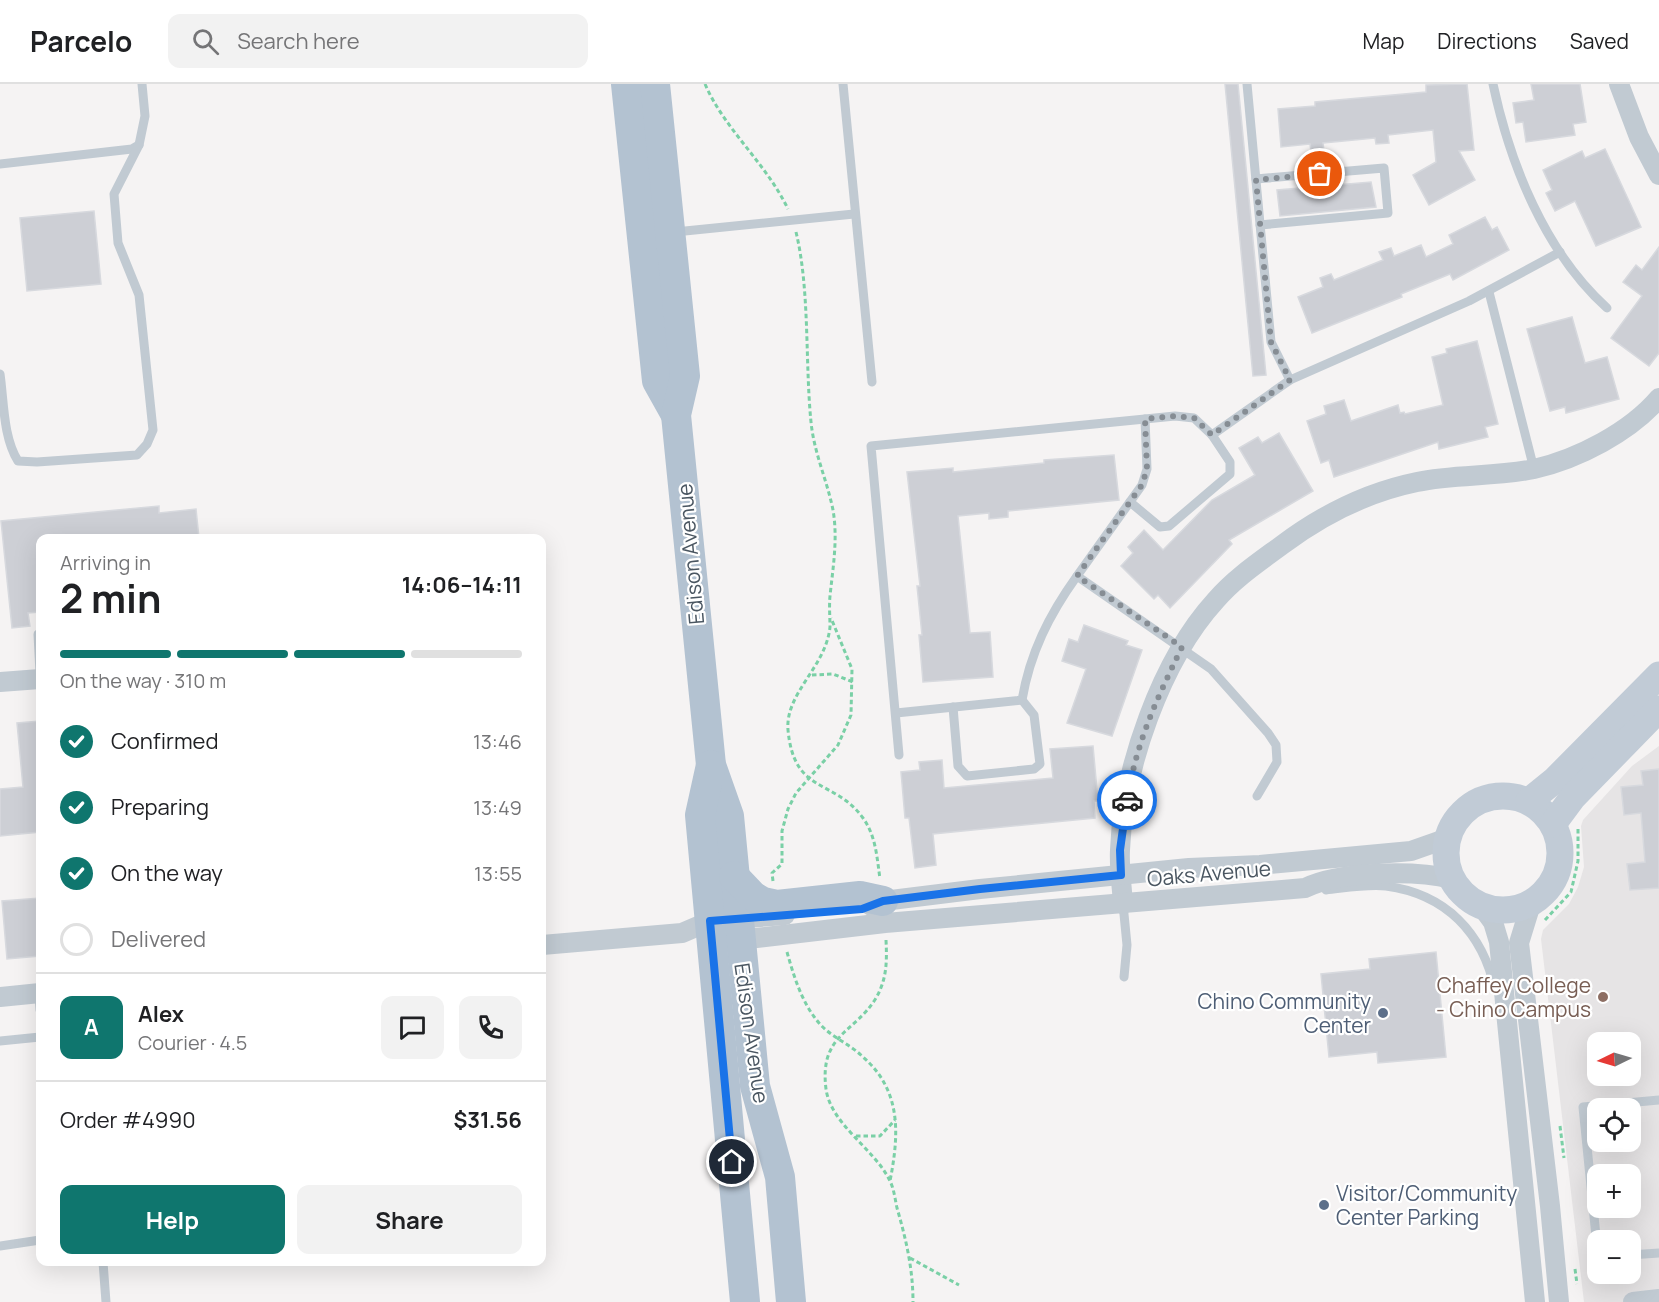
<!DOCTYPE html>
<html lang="en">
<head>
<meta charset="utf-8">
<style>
  :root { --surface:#fff; --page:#f2f2f2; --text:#202124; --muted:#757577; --line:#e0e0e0; --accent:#0f766e }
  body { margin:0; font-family:Manrope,sans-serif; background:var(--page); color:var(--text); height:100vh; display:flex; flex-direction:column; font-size:22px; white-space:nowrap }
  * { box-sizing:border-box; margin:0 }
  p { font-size:20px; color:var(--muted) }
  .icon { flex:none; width:33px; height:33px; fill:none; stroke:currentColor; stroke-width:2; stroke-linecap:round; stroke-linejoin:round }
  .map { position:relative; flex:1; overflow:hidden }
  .side { position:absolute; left:36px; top:450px; width:510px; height:732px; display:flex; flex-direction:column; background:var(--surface); border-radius:12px; box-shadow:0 6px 24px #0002 }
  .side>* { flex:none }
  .needle { width:39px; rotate:265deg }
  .controls { position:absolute; left:1587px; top:948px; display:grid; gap:12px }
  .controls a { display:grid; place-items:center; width:54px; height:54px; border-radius:12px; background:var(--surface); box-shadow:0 6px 24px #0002; font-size:30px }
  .pin { position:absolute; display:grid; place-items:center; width:51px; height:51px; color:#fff; margin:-26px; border:3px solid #fff; border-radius:50%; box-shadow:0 2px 6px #0007 }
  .courier { position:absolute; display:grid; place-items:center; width:60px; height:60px; margin:-30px; border:4px solid #1a73e8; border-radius:50%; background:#fff; color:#222; box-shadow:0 2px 8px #0007 }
  .headline em { font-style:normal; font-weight:700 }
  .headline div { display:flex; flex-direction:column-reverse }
  .headline { display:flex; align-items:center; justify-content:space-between; height:102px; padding:0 24px }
  h1 { font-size:39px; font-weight:700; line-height:45px }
  .bar { display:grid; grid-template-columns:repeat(4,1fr); gap:9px 6px; align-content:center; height:72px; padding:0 24px }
  .bar i { height:8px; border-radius:4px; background:var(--line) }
  .bar .active { background:var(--accent) }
  .bar p { grid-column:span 4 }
  .line { display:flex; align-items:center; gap:15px; padding:0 24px; border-top:2px solid var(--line) }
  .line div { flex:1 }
  .round { display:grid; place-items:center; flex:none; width:63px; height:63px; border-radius:12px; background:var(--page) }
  ol { padding:0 24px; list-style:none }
  li { display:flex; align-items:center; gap:18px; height:66px }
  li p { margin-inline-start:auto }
  li .icon { padding:6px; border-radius:50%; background:var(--accent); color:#fff; stroke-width:4 }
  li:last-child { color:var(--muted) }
  li i { width:33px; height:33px; border:3px solid var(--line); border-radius:50% }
  .primary-button { display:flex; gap:12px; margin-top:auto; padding:12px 24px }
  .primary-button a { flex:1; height:69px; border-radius:12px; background:var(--accent); color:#fff; font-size:24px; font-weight:700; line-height:69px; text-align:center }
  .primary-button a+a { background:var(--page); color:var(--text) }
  header { display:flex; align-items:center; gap:36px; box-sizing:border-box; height:84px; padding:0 30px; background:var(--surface); border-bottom:2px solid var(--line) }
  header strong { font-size:28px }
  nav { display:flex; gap:33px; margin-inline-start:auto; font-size:21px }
  .search { width:420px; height:54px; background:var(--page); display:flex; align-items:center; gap:15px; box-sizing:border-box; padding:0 21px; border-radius:12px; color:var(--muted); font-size:22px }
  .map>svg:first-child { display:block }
</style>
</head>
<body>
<header>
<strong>Parcelo</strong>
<div class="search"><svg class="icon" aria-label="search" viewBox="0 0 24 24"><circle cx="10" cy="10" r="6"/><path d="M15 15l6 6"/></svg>Search here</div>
<nav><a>Map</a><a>Directions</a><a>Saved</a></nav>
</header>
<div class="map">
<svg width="1659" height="1218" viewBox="0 0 1659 1218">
  <rect width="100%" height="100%" fill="#f5f3f3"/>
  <path fill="#e6e4e5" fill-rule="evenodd" d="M1659,662V1218H1584L1541,855L1543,846L1569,820L1578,803L1584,783L1581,742L1583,736L1632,682ZM1598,958H1630V992H1598ZM1598,1024H1630V1058H1598ZM1598,1090H1630V1124H1598ZM1598,1156H1630V1190H1598Z"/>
  <g fill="#cdcfd5" stroke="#d7d9de" stroke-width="1.5">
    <path d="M1225,0H1238L1266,291L1253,292Z"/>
    <path d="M1467,0L1474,66L1459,67L1475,96L1429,121L1413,91L1436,78L1433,46L1388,51L1389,59L1376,60L1375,54L1323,59L1324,67L1311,68L1310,60L1281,63L1278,25L1315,22V18L1426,8V1Z"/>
    <path d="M1531,0H1580L1586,38L1573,40L1575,51L1526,58L1523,38L1516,39L1513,19L1534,16Z"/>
    <path d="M1605,65L1641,143L1596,162L1575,117L1555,127L1546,109L1552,106L1543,86L1582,67L1585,74Z"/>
    <path d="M1371,98L1376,123L1280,132L1277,106Z"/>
    <path d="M94,127L101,200L27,207L20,134Z"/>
    <path d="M1485,133L1492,146L1497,143L1509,166L1453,196L1450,190L1401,210L1402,213L1312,249L1298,213L1323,203L1320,194L1331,190L1334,196L1383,176L1379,168L1391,164L1394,172L1421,161L1426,173L1453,160L1449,151Z"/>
    <path d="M1659,163V269L1649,282L1611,254L1642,212L1623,198L1636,181L1642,186Z"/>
    <path d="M1572,233L1585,279L1607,273L1619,315L1566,329L1565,323L1550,327L1527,245Z"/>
    <path d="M1477,257L1498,340L1485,343L1488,353L1439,365L1438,358L1334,393L1329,376L1321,379L1307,337L1326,330L1324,322L1344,316L1351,337L1398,321L1400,329L1404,328L1405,330L1443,321L1432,273L1447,269L1446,265Z"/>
    <path d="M1279,349L1313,407L1229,456L1232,460L1170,524L1158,511L1154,515L1121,482L1133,469L1128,463L1144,446L1163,466L1212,416L1255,391L1239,364L1258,353L1262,359Z"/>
    <path d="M1114,371L1119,416L1008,427V433L989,435V429L958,432L970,549L990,548L993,593L923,598L919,551H922L917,502H920L907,388L953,384V388L1044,379V376Z"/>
    <path d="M159,422V429L196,425L199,454H40V528L28,529L30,542L12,544L1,437Z"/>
    <path d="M1084,541L1128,557L1126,561L1142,566L1112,652L1067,639L1086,585L1062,577L1069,555L1078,558Z"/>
    <path d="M40,637V748L0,752V705L23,703L17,639Z"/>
    <path d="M1093,662L1098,717H1094L1095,734L933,750L936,781L915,784L909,734H905L901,688L920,686L919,678L942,676L944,704L1053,694L1050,665Z"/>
    <path d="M1659,685V804L1630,806L1627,780L1645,778L1641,729L1624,731L1621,703L1643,701L1641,687Z"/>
    <path d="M40,814V872L7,875L2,817Z"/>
    <path d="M1436,868L1446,973L1378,979L1377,968L1329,973L1321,890L1370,885L1369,875Z"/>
  </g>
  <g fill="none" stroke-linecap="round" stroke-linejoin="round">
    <g stroke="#7ad0a6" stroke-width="3" stroke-dasharray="4.5 3" stroke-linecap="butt">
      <path d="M705,0C725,46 766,79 788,125"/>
      <path d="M796,148C810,206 805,278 811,338C814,369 827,396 833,426C838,455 833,483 830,512C829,522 830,533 830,543C826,583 785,609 788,646C794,711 834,694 863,734C876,752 877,774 880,795"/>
      <path d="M812,591L833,590L853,598"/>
      <path d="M773,797L772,789L782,780V747L788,725L796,709L838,661L851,631L852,585L831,534"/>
      <path d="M1545,836L1571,808L1578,777V742"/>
      <path d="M886,856C887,877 887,895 876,914C855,949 819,950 826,1005C831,1041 875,1065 890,1097C894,1105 895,1115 897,1124C906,1155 913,1185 913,1218"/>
      <path d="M787,868C794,893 802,919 819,939C831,953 850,960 863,973C902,1007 899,1051 890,1097"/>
      <path d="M1560,1042L1564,1074"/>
      <path d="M856,1052H880L895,1036"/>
      <path d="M910,1174L959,1201"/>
      <path d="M1575,1185L1577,1200"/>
    </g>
    <g stroke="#c1cad2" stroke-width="9">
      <path d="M843,0L872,298"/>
      <path d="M1247,0L1271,258L1290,296L1469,217L1560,168"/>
      <path d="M1493,0C1510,80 1545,168 1607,224"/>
      <path d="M0,80L132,65L139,61"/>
      <path d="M1256,95L1384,84L1388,129L1260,141"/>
      <path d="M675,148L854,130"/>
      <path d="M1489,208L1534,385"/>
      <path d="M0,290C4,318 3,353 18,377L37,378L137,371L147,360L153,346L139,211L118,159L114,110L139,61L145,32L142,0"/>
      <path d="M1145,335L1175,332L1194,334L1212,351L1290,296"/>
      <path d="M1130,418L1160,443L1169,442L1230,390V378L1212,351"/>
      <path d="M40,549L38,550L40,589"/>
      <path d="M953,623L958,682L967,692L1034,685L1040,680L1034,631L1022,616"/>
      <path d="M896,629L1022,616C1030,569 1049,531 1077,492"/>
      <path d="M899,671L871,362L1145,335L1147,385L1142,401L1077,492L1211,585L1268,649L1276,661L1277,678L1257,712"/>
      <path d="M1326,806C1345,804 1366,800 1386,802C1446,810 1483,849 1495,906"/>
      <path d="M1123,820L1127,861L1124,893"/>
      <path d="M39,910L40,926"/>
      <path d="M0,957L40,953"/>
      <path d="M0,1162L40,1156"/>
      <path d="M1630,1171L1659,1169"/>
      <path d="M1598,1172L1583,1023L1659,1016"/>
      <path d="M103,1178L106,1218"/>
    </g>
    <g stroke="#c1cad2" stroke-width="20">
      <path d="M1619,0L1639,53L1659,91"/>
      <path d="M0,598L40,595"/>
      <path d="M1123,820C1122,803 1119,784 1120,766C1123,685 1161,576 1216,516C1235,494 1259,478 1282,461C1322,431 1368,408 1417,398C1455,390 1496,393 1534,385C1578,375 1630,348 1659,314"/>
      <path d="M1531,820L1519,859L1550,1122L1559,1218"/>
      <path d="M871,822L883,817L980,805L1189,784L1260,781L1411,767L1448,754"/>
      <path d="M1482,823L1493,838L1499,858L1535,1218"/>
      <path d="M731,857L885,839L1305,804C1340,787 1414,786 1452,795"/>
      <path d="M542,861L682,849L710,837L785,831"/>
      <path d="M0,913L40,909"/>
      <path d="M1633,1218L1659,1215"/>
    </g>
    <g stroke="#c1cbd6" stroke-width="27">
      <circle cx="1503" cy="769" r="57"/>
      <path d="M1529,717L1555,696L1659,591"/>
      <path d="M1553,740L1573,713L1659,625"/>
    </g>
    <g stroke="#b3c2d1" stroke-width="30">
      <path d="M626,0L657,297L676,331"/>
      <path d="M655,0L685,292L676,331L711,681L729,732L755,1002L780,1093L791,1218"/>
      <path d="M711,681L700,731L745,1218"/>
      <path d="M734,792L753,812L763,818L777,821L860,812L883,817"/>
    </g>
  </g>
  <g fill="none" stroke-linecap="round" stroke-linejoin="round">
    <path stroke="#868d94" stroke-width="6" stroke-dasharray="0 10.8" d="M1127,716C1137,656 1156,617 1182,563L1077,492L1142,401L1147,385L1145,335L1175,332L1194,334L1212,351L1290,296L1271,258L1256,96L1320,90"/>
    <path stroke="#1a73e8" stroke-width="8" d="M732,1078L710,837L862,825L883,817L980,805L1121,791L1120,766L1127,716"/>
  </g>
  <circle fill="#8d6e63" stroke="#fff" stroke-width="2" cx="1603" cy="913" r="6"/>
  <g fill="#5c6f8a" stroke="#fff" stroke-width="2">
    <circle cx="1383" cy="929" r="6"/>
    <circle cx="1324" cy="1121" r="6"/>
  </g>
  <g text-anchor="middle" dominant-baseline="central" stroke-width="4.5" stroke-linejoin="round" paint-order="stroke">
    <g font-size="21" fill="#4a5661" stroke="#fff">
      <text transform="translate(690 470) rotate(-95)">Edison Avenue</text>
      <text transform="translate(1209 789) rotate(-5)">Oaks Avenue</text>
      <text transform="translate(752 949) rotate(82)">Edison Avenue</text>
    </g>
    <g font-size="21" fill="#785e54" stroke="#fff" text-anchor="end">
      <text x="1591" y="901">Chaffey College<tspan x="1591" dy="24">- Chino Campus</tspan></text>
    </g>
    <g font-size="21" fill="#4e5e75" stroke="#fff" text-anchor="end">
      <text x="1371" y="917">Chino Community<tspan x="1371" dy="24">Center</tspan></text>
      <text x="1336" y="1109" text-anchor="start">Visitor/Community<tspan x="1336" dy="24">Center Parking</tspan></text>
    </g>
  </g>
</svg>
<div class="controls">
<a><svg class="needle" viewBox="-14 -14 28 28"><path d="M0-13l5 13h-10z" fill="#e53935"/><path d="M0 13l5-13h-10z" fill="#757577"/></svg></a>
<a><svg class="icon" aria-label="locate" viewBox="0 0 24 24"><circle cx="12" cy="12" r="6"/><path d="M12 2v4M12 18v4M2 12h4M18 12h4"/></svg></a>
<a>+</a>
<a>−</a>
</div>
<div class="pin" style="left:1320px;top:90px;background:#ea580c"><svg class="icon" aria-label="bag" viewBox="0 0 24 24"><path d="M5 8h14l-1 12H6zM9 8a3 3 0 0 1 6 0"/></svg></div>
<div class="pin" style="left:732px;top:1078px;background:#1f2937"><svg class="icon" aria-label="home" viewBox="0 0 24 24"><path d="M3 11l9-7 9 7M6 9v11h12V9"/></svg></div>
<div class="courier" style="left:1127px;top:716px"><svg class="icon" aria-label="car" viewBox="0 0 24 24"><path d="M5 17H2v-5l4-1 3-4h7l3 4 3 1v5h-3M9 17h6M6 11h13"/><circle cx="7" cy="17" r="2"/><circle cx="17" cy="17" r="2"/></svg></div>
<section class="side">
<div class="headline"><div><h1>2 min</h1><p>Arriving in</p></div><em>14:06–14:11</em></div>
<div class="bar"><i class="active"></i><i class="active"></i><i class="active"></i><i></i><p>On the way · 310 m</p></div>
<ol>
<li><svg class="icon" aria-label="check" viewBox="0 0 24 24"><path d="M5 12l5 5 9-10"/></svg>Confirmed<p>13:46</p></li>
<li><svg class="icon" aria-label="check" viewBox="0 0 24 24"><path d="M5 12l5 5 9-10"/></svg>Preparing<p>13:49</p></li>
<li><svg class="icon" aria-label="check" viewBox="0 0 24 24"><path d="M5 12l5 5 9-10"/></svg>On the way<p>13:55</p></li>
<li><i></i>Delivered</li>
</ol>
<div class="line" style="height:108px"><b class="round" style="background:var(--accent);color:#fff">A</b><div><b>Alex</b><p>Courier · 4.5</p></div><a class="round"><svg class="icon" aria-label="chat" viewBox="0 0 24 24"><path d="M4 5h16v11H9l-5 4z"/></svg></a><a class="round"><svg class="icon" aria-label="phone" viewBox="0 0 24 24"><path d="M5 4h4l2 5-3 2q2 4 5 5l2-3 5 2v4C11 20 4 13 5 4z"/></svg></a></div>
<div class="line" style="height:78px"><div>Order #4990</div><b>$31.56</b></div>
<div class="primary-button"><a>Help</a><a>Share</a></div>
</section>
</div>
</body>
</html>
